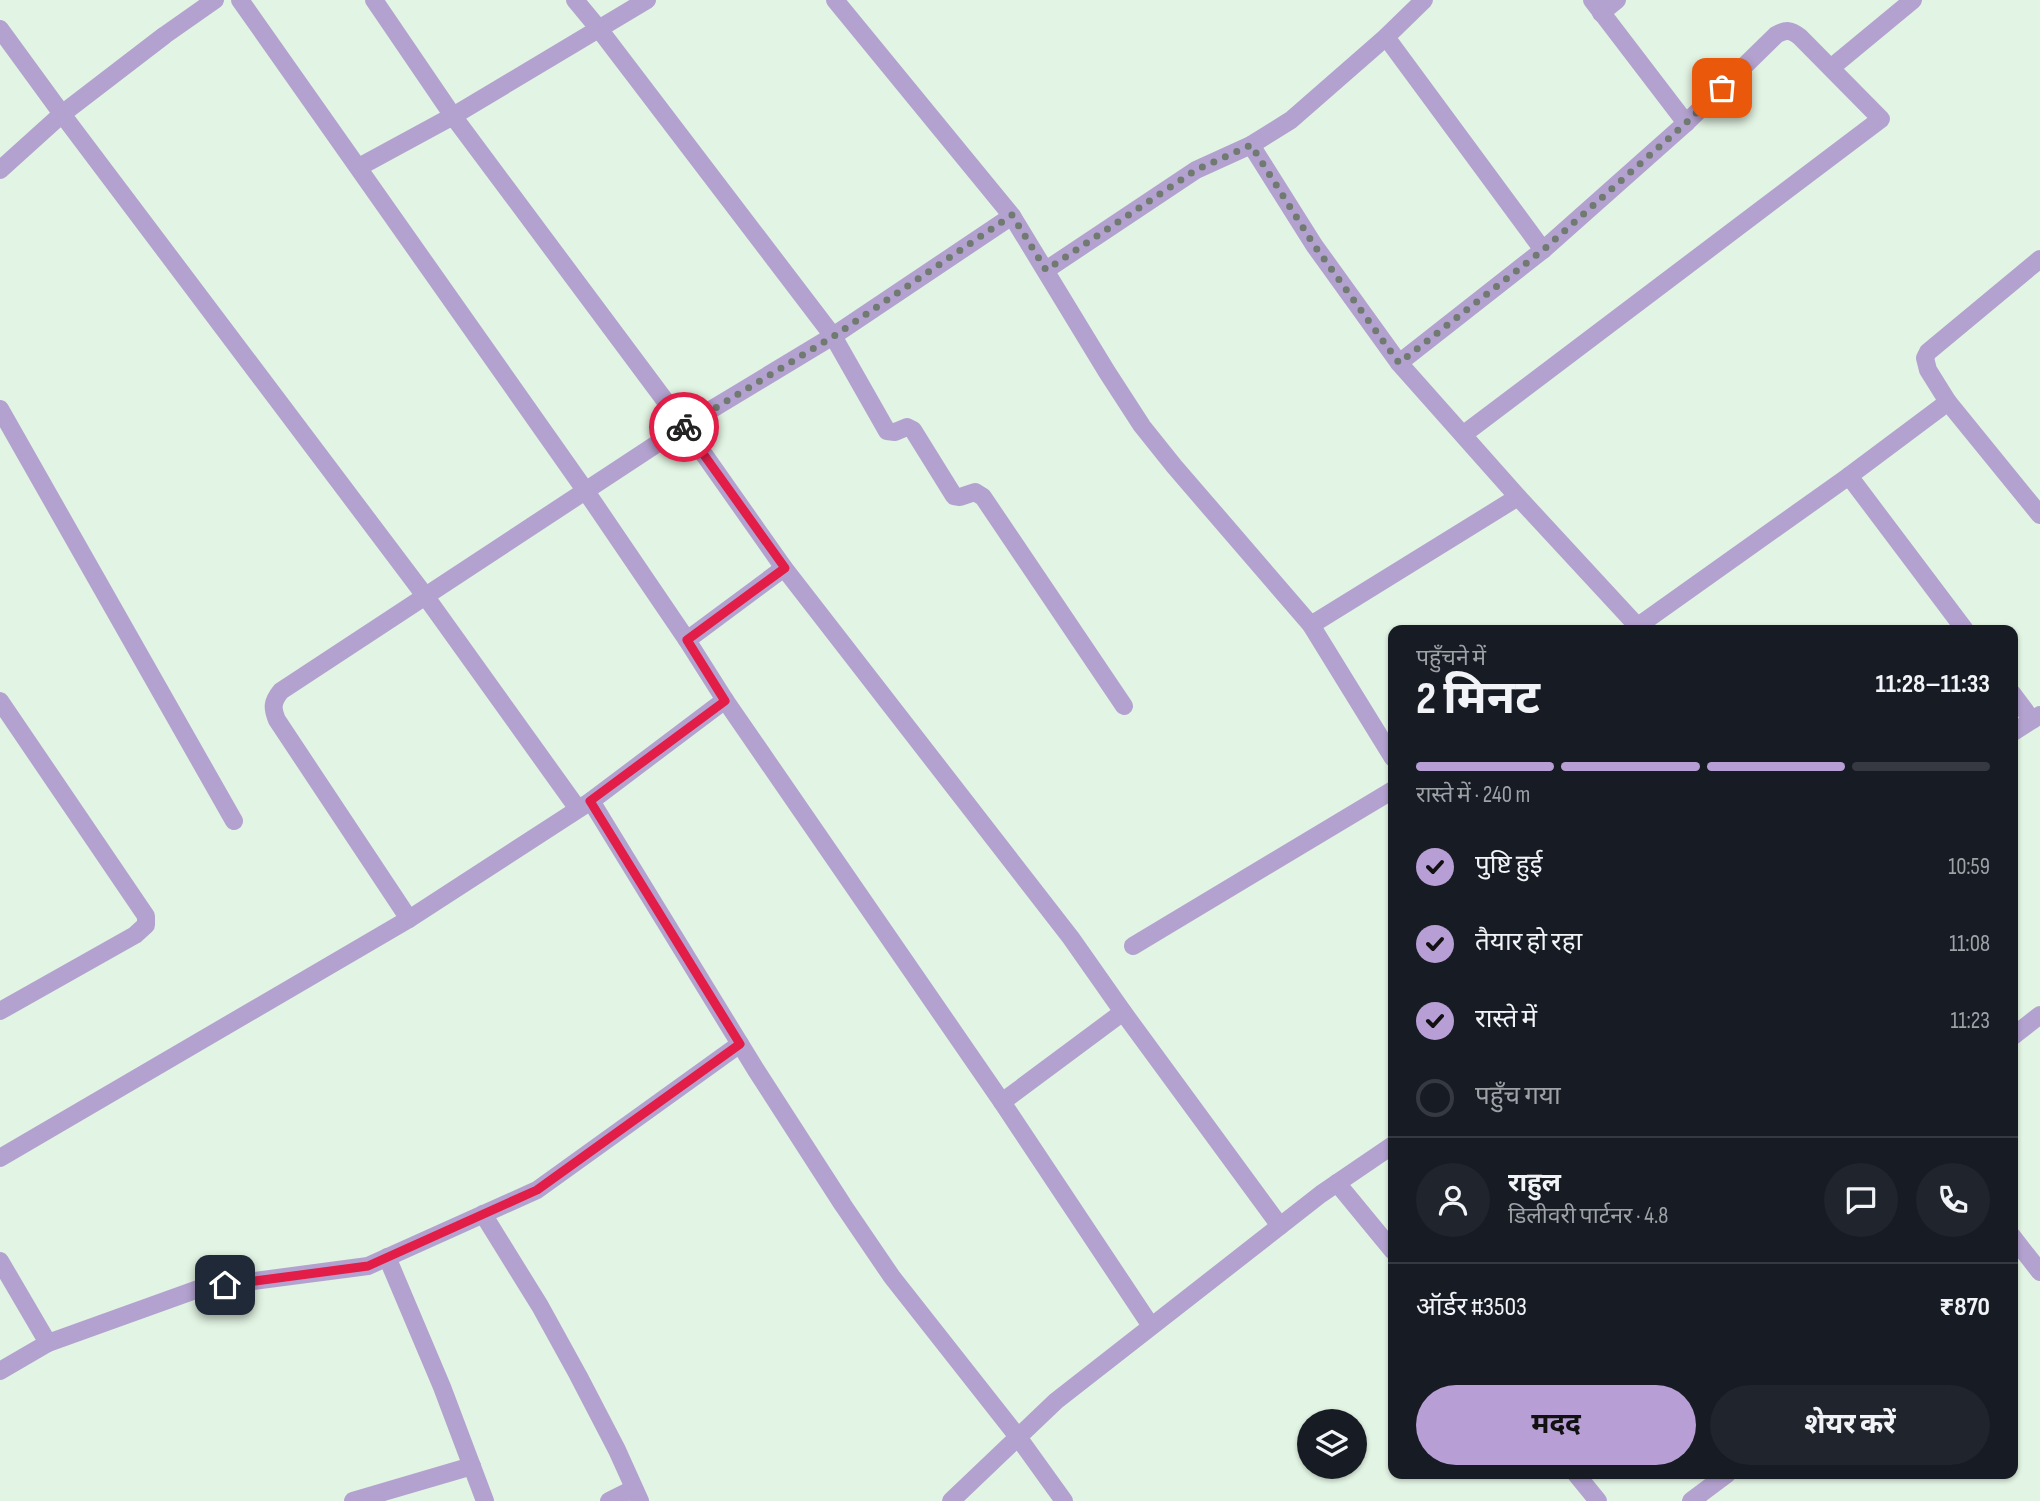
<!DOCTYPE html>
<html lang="hi">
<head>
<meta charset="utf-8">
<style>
  :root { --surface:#171b24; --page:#20242c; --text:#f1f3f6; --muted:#9ea1a6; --line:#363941; --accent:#b79ed5 }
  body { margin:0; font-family:"Sofia Sans Condensed","Noto Sans Devanagari",sans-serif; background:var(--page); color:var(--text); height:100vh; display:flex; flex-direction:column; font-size:26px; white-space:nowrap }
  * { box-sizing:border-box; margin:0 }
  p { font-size:23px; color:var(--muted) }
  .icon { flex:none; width:38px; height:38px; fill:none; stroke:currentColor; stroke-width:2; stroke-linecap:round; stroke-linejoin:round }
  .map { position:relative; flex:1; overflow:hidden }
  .drawer { position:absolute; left:1388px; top:625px; width:630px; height:854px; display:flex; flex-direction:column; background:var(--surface); border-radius:14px; box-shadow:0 2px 5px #0004 }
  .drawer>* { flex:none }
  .tools { position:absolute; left:1297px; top:1409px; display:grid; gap:14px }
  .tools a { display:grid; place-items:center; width:70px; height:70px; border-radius:50%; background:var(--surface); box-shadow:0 2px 5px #0004; font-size:35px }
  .pin { position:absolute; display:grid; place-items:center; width:60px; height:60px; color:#fff; margin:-30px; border-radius:14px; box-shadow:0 4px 10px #0006 }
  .courier { position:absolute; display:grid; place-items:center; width:70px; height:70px; margin:-35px; border:5px solid #e11d48; border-radius:50%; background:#fff; color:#222; box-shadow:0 2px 9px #0007 }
  .headline em { font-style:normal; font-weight:700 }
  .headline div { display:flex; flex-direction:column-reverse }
  .headline { display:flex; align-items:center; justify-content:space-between; height:119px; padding:0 28px }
  h1 { font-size:46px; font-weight:700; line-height:52px }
  .bar { display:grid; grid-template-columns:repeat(4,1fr); gap:10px 7px; align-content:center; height:84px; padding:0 28px }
  .bar i { height:9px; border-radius:5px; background:var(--line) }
  .bar .current { background:var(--accent) }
  .bar p { grid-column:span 4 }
  .line { display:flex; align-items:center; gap:18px; padding:0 28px; border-top:2px solid var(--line) }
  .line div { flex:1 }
  .round { display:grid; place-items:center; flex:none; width:74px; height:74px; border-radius:37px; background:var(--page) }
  ol { padding:0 28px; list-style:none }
  li { display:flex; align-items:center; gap:21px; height:77px }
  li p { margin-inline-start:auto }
  li .icon { padding:7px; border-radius:50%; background:var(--accent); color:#111; stroke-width:4 }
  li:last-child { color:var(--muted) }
  li i { width:38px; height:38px; border:4px solid var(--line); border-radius:50% }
  .primary-button { display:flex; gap:14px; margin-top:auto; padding:14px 28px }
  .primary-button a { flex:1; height:80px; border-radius:42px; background:var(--accent); color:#111; font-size:28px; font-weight:700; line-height:80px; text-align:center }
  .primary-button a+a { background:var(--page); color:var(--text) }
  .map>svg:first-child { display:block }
</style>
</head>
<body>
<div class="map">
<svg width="2040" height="1501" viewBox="0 0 2040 1501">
  <rect width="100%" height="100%" fill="#e2f4e3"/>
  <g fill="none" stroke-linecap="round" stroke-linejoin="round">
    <g stroke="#b3a2cf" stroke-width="18">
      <path d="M240,0L585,490L687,640L725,700L1002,1102L1151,1326"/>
      <path d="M374,0L453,116L684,426L784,568L1071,938L1123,1012L1280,1226"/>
      <path d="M575,0L599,29L833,336L887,431L895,432L907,427L913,430L954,496L960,497L975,492L983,497L1124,706"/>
      <path d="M835,0L1012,216L1107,372L1142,426L1174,466L1311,625L1393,758"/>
      <path d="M1592,0L1686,123"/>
      <path d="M1601,13L1617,0"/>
      <path d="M0,29L62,114L426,597L578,809"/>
      <path d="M1386,37L1543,250"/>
      <path d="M1832,67L1913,0"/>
      <path d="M1251,145L1314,245L1399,363L1518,497L1641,630"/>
      <path d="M359,167L453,116L647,0"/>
      <path d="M0,170L62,114L165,35L215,0"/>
      <path d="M2040,259L1928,352L1925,358L1928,370L1948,402L2040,515"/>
      <path d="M1046,270L1196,170L1251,145L1291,120L1386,37L1424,0"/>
      <path d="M1399,363L1543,250L1686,123L1776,35C1786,29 1791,30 1800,37L1881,119L1464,434"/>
      <path d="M0,409L234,821"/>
      <path d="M1849,476L1965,630"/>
      <path d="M1311,625L1518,497"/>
      <path d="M1638,626L1849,476L1948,402"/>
      <path d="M687,640L784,568"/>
      <path d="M2012,693L2032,720"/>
      <path d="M0,701L146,916V925L135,935L0,1011"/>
      <path d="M591,801L756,1070L843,1205L892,1277L1018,1437L1064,1501"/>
      <path d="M409,919L277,720C272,708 272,702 281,691L684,426L833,336L1012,216"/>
      <path d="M1133,946L1393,790"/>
      <path d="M2012,1037L2040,1015"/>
      <path d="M1002,1102L1123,1012"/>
      <path d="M0,1158L409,919L591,801L725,700"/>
      <path d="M1337,1183L1393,1251"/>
      <path d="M483,1214L540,1306L578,1375L617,1450L640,1501"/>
      <path d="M2012,1236L2040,1272"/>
      <path d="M387,1257L442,1387L485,1501"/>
      <path d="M0,1261L48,1343L0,1371"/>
      <path d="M48,1343L201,1288L368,1266L537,1190L740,1044"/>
      <path d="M1576,1474L1598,1501"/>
      <path d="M353,1501L472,1466"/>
      <path d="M609,1501L633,1489"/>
      <path d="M1691,1501L1727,1474"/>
    </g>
    <g stroke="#b3a2cf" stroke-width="18">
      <path d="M2012,733L2040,715"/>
      <path d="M951,1501L1056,1401L1321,1194L1393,1145"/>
    </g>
  </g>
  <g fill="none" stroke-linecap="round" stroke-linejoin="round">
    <path stroke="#707a71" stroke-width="7" stroke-dasharray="0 12.6" d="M684,427L834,336L1012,215L1046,270L1196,170L1251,145L1314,245L1399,363L1543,250L1686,123L1722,88"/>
    <path stroke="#e11d48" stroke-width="9" d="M225,1285L368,1266L537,1190L740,1044L590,801L725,701L687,640L785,568L684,427"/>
  </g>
</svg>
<div class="tools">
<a><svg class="icon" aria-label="layers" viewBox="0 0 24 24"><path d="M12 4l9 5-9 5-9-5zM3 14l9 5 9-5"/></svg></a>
</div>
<div class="pin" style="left:1722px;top:88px;background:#ea580c"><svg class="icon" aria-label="bag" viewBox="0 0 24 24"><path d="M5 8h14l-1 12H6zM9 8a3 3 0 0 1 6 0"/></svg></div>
<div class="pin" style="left:225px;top:1285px;background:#1f2937"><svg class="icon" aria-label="home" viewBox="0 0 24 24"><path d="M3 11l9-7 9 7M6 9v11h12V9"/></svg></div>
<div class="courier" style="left:684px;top:427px"><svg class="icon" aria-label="bike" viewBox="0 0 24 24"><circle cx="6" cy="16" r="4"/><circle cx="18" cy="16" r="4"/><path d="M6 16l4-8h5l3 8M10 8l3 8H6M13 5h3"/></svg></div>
<section class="drawer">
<div class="headline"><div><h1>2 मिनट</h1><p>पहुँचने में</p></div><em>11:28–11:33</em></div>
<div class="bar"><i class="current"></i><i class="current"></i><i class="current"></i><i></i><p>रास्ते में · 240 m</p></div>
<ol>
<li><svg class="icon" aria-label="check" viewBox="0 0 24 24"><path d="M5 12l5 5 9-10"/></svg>पुष्टि हुई<p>10:59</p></li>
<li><svg class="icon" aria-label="check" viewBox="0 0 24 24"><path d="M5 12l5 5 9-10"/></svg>तैयार हो रहा<p>11:08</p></li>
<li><svg class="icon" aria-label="check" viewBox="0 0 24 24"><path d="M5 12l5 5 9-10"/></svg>रास्ते में<p>11:23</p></li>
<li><i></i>पहुँच गया</li>
</ol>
<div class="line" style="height:126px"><a class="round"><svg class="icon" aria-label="person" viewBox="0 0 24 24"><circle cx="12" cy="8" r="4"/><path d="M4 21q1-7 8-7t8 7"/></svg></a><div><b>राहुल</b><p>डिलीवरी पार्टनर · 4.8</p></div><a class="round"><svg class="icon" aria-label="chat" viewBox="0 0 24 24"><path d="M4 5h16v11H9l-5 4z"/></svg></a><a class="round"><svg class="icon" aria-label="phone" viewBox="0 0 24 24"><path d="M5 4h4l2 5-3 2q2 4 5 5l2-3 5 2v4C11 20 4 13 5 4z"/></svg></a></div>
<div class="line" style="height:91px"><div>ऑर्डर #3503</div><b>₹870</b></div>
<div class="primary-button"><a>मदद</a><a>शेयर करें</a></div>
</section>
</div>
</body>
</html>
